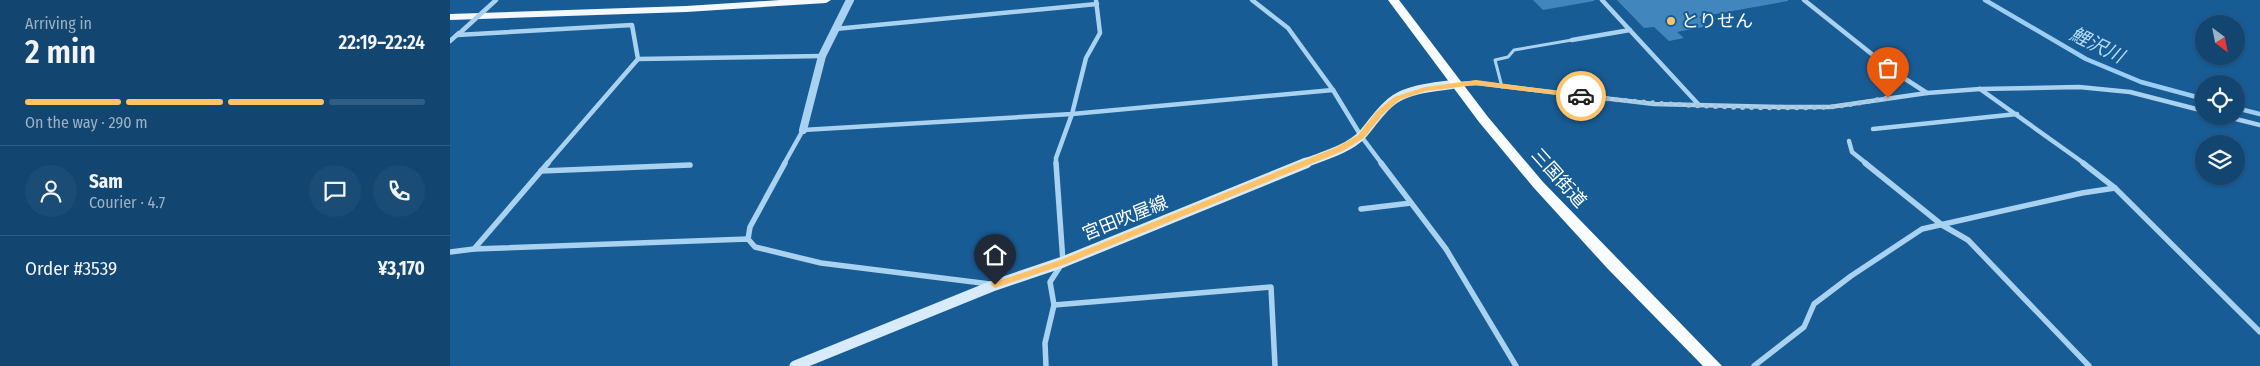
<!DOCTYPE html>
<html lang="en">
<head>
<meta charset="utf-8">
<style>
  :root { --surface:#124570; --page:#1b4c75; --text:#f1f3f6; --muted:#9cb1c3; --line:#315d83; --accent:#ffc269 }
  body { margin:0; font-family:"Fira Sans Condensed","Noto Sans JP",sans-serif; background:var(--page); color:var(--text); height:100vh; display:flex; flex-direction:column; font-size:19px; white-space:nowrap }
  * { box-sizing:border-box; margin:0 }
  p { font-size:16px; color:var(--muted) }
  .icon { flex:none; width:28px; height:28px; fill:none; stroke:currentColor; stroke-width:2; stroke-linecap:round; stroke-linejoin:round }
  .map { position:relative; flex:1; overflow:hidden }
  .side { display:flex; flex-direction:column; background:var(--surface); width:450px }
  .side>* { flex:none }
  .needle { width:32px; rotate:148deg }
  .controls { position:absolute; left:1745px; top:15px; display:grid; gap:10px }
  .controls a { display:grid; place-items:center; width:50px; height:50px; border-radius:50%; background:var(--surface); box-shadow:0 1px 4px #0004,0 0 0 1px var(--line); font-size:25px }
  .pin { position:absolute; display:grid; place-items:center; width:42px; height:42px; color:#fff; margin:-51px -21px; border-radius:50% 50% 50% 0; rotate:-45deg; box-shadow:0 0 5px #0007 }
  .pin .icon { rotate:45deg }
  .courier { position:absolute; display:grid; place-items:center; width:50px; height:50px; margin:-25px; border:4px solid #ffc269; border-radius:50%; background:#fff; color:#222; box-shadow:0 1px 6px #0007 }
  .headline em { font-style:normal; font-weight:600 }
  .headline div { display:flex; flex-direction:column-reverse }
  .headline { display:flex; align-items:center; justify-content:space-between; height:85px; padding:0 25px }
  h1 { font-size:32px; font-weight:600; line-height:38px }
  .bar { display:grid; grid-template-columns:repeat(4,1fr); gap:8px 5px; align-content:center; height:60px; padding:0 25px }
  .bar i { height:6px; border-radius:4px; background:var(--line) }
  .bar .active { background:var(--accent) }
  .bar p { grid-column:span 4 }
  .line { display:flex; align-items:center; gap:12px; padding:0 25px; border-top:1px solid var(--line) }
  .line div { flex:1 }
  .round { display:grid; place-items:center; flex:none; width:52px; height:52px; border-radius:26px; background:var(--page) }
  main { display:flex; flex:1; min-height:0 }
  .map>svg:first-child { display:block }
</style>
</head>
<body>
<main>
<section class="side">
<div class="headline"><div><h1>2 min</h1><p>Arriving in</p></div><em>22:19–22:24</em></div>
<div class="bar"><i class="active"></i><i class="active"></i><i class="active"></i><i></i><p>On the way · 290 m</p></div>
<div class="line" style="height:90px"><a class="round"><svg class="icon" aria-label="person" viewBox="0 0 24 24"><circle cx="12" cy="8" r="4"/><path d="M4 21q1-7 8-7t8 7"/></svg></a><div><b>Sam</b><p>Courier · 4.7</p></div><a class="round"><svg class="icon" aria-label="chat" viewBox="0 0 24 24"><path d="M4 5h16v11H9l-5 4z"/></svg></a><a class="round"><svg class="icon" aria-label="phone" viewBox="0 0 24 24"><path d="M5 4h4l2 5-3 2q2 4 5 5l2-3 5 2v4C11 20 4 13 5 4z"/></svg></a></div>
<div class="line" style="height:65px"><div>Order #3539</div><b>¥3,170</b></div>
</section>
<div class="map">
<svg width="1810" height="366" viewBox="0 0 1810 366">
  <rect width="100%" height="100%" fill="#185c95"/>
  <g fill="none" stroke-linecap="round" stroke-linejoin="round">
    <g stroke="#9ccef3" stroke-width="4.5">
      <path d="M1535,0L1636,59L1691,82L1754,99"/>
      <path d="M1786,108L1810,114"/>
    </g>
  </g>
  <g fill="#4186bc">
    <path d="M1083,0H1144V1L1093,10Z"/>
    <path d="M1167,0H1338V1L1249,17L1259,26L1227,32L1234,38L1219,41L1204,27L1194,28Z"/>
  </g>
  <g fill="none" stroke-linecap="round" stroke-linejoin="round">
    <path stroke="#a9d1f0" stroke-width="3" d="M1052,87L1045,60L1058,57L1064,50L1122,40"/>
    <g stroke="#a9d1f0" stroke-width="4.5">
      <path d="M802,0L838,28L883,90L911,136L932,164"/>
      <path d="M1152,0L1249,105"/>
      <path d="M1354,0L1443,71L1477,93"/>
      <path d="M385,29L647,4"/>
      <path d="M7,35L182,25L188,59L97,164"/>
      <path d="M1122,40L1180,30"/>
      <path d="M0,41L9,33"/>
      <path d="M188,59L372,56"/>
      <path d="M1007,84L1026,83L1204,104L1334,107H1380L1477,93L1530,89L1629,87L1680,92L1754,111"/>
      <path d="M1530,89L1635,164"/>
      <path d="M1774,116L1810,125"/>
      <path d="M1423,129L1567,114"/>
      <path d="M1399,141L1402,152L1417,164"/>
      <path d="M334,164L353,130L622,114L883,90"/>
      <path d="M606,164V158L622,114L636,58L650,33L646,0"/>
    </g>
    <g stroke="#a9d1f0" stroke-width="5.5">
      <path d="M931,163L996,249L1066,366"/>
      <path d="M1415,163L1492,225L1518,240L1639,366"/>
      <path d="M1633,163L1665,188L1810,332"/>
      <path d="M91,171L240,165"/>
      <path d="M911,209L961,203"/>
      <path d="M298,239L300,227L335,163"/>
      <path d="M24,249L98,163"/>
      <path d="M0,252L24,249L298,239L305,247L371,263L540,284"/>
      <path d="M604,305L821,287L825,366"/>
      <path d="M596,366L595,343L604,305L600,282L613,262L606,163"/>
      <path d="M1304,366L1354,327L1364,304L1401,276L1472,229L1632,193L1665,188"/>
    </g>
    <path stroke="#a9d1f0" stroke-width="8" d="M353,130L372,56L400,0"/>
    <path stroke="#d7ebfb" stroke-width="9" d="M853,164C872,156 897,150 912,135C923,123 931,108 945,99C962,88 987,87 1005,84"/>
    <path stroke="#d7ebfb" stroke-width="11" d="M345,366L545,285L613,262L856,163"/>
    <path fill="#f3f9ff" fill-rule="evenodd" d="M330,0H381L376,3L236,12L0,20V14L236,6Z"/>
    <path fill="#f9fcff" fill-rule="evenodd" d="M938,0H949L1038,117L1093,182L1272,366H1253L1157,268L1084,188L1029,122Z"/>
    <path stroke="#a9d1f0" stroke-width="4.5" d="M12,31L46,0"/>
  </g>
  <path fill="#ffc269" d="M1026,80L1131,94L1135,96L1131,98L1026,85L976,91L949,100L933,114L914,138L893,151L616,264L545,288L541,285L542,283L610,260L887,147L908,135L927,111L944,97L975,87Z"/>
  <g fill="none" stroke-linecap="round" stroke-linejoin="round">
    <path stroke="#aec6da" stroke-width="5" stroke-dasharray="0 9" d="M1131,96C1212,105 1297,110 1378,107C1398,106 1418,101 1438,98"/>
  </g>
  <circle fill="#ffc269" stroke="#185c95" stroke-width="2" cx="1221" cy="21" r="5"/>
  <g text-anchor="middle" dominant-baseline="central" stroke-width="4" stroke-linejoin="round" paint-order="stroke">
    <g font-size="18" fill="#fff" stroke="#185c95" text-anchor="start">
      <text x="1231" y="21">とりせん</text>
    </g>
    <g font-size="18" fill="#fff" stroke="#185c95">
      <text transform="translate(1109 178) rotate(48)">三国街道</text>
      <text transform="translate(675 218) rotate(-22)">宮田吹屋線</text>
    </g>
    <g font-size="19" font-style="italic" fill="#b5dbf7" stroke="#185c95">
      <text transform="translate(1647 45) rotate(26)">鯉沢川</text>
    </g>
  </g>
</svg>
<div class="controls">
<a><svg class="needle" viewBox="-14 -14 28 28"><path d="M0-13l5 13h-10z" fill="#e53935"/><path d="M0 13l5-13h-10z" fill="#9cb1c3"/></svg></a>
<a><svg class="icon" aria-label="locate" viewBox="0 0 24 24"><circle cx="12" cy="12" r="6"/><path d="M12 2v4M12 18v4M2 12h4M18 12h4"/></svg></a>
<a><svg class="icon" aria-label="layers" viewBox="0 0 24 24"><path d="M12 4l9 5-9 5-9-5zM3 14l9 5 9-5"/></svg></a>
</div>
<div class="pin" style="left:1438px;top:98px;background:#ea580c"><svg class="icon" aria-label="bag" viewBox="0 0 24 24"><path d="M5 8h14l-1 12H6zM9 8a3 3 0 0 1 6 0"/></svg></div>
<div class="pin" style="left:545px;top:285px;background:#1f2937"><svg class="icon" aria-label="home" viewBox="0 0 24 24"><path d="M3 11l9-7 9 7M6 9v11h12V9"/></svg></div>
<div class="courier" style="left:1131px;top:96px"><svg class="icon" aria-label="car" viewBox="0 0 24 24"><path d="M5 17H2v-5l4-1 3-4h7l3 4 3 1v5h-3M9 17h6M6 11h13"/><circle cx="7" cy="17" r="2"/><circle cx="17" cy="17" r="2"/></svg></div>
</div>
</main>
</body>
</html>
